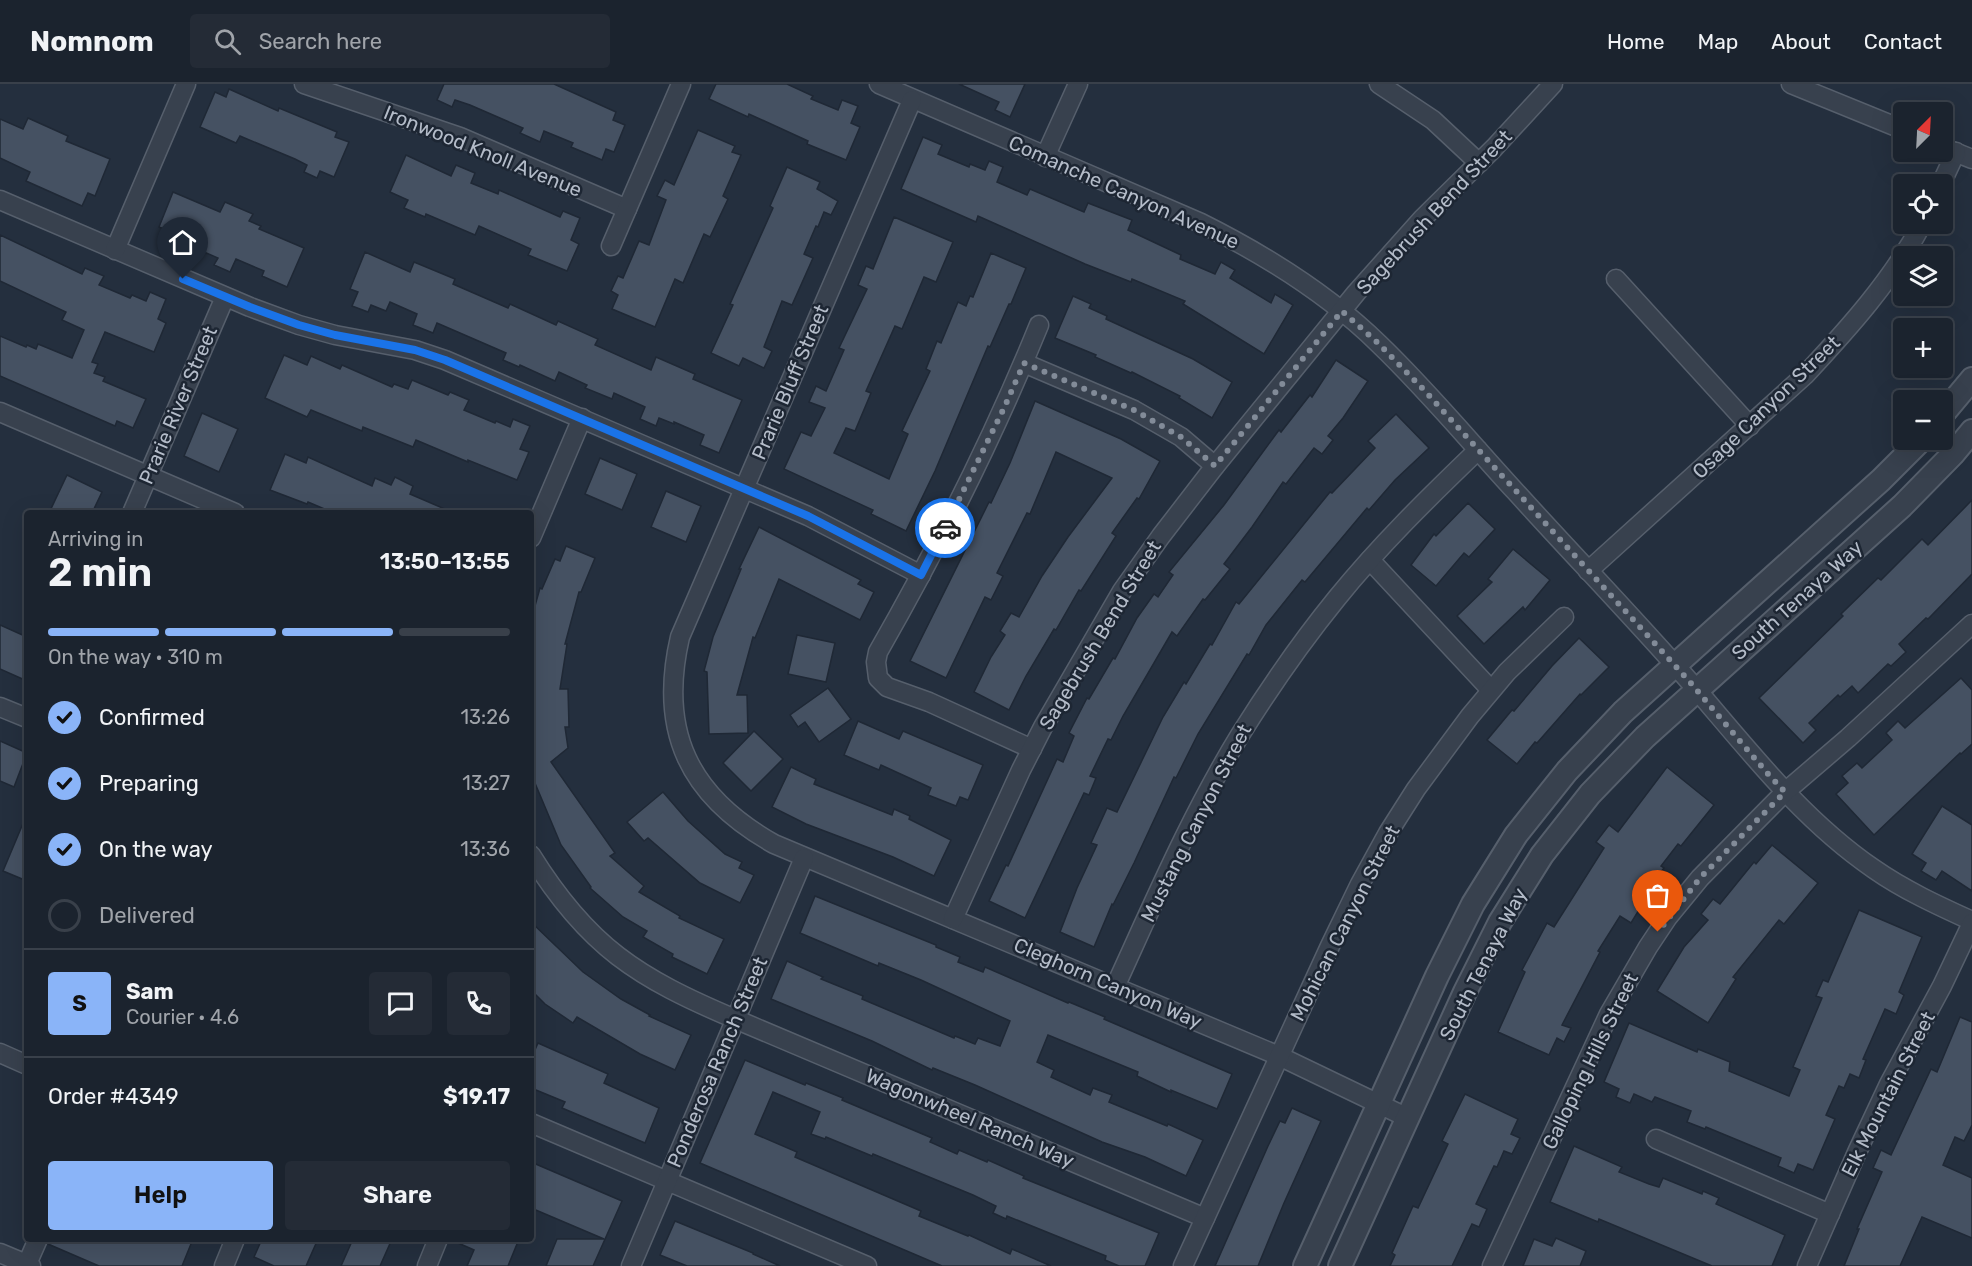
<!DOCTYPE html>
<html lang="en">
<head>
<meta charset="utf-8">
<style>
  :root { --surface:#1b232e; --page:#242b36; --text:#f1f3f6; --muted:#a0a4aa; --line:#39404a; --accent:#8ab4f8 }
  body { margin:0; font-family:Rubik,sans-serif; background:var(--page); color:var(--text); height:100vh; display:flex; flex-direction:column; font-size:22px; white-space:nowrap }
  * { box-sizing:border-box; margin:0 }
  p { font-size:20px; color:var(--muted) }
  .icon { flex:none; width:33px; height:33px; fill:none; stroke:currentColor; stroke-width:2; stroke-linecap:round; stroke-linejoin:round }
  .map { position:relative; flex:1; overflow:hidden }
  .details { position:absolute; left:24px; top:426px; width:510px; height:732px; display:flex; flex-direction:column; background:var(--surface); border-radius:6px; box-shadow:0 6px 24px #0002,0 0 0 2px var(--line) }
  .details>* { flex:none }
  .needle { width:39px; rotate:24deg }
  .tools { position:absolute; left:1893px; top:18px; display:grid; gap:12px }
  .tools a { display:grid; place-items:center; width:60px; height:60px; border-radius:6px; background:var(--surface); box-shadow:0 6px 24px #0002,0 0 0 2px var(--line); font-size:30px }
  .pin { position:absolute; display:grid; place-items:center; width:51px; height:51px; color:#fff; margin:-62px -26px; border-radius:50% 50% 50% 0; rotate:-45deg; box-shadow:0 0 6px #0007 }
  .pin .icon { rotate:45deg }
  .courier { position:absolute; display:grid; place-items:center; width:60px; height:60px; margin:-30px; border:4px solid #1a73e8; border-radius:50%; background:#fff; color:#222; box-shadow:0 2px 8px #0007 }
  .overview em { font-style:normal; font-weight:600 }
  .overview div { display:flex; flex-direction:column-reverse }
  .overview { display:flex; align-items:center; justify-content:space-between; height:102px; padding:0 24px }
  h1 { font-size:39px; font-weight:600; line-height:45px }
  .bar { display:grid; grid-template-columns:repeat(4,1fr); gap:9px 6px; align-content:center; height:72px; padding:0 24px }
  .bar i { height:8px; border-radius:4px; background:var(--line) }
  .bar .on { background:var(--accent) }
  .bar p { grid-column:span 4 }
  .line { display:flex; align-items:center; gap:15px; padding:0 24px; border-top:2px solid var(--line) }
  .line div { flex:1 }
  .round { display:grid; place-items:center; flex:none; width:63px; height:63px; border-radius:6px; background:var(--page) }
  ol { padding:0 24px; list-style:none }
  li { display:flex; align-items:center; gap:18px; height:66px }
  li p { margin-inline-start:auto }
  li .icon { padding:6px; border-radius:50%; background:var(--accent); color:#111; stroke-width:4 }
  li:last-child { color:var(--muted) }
  li i { width:33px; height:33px; border:3px solid var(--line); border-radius:50% }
  .cta { display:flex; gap:12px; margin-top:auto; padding:12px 24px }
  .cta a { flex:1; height:69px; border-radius:6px; background:var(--accent); color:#111; font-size:24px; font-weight:600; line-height:69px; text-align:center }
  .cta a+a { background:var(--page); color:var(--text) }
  header { display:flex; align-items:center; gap:36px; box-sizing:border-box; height:84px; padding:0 30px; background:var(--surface); border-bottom:2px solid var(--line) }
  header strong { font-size:28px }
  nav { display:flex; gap:33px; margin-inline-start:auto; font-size:21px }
  .search { width:420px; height:54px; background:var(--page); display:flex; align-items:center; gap:15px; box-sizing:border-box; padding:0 21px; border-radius:6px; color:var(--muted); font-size:22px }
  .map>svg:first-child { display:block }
</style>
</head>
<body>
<header>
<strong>Nomnom</strong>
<div class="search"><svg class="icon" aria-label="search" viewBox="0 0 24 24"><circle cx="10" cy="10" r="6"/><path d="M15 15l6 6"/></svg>Search here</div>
<nav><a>Home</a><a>Map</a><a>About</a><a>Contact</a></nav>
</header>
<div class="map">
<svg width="1972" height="1182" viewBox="0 0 1972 1182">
  <rect width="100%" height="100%" fill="#242f3e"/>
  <g fill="#455162" stroke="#1f2835" stroke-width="1.5">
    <path d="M444,0H554L616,28L613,36L625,41L614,68L606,65L602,76L571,63L573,59L544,47L540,58L520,49L523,44L470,21L455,16L452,23L437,16Z"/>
    <path d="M716,0H787L813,12L811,15L838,26L842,16L858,22L851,39L860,43L846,76L807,60L808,57L749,30L748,33L709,15Z"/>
    <path d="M959,0H1025L1010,33L995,26L999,18Z"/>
    <path d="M229,5L278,27L279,24L337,48L335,53L349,58L334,93L320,87L317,94L304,88L307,81L295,75L240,52L236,59L200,43L215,8L226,13Z"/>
    <path d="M28,34L68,52L66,57L110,75L95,112L88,109L82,122L26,97L30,88L0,74V35L23,45Z"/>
    <path d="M698,46L735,62L732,68L741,71L723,112L728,115L710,153L704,150L683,199L675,195L655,243L612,225L618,211L611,207L618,192L623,194L639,157L649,161L666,116L657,112L665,96L674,101Z"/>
    <path d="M923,53L942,61L938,70L969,83L970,80L985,86L989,77L1003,83L997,98L1027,111L1030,105L1084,128L1088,119L1132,136L1128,146L1181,171L1180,175L1215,190L1221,178L1235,186L1230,194L1271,219L1275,210L1293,221L1264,270L1183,220L1185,217L1132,195L1131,198L1085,180L978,132L976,138L901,105Z"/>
    <path d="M406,71L451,92L456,81L475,89L471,99L498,110L499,106L560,133L563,127L580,134L571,156L579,160L567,187L528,171L531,165L479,142L475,151L426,130L425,133L404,124L408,116L390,108Z"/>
    <path d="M787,83L820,98L817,105L838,117L831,131L824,128L818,143L816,142L804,170L813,174L792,221L782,217L764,263L772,267L764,284L743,274L739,282L711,269L733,221L730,220L773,124L770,122Z"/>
    <path d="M173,108L220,128L225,118L253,130L249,137L261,142L259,145L304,164L287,203L262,192L264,187L236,175L230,188L214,181L218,174L169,153L171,148L159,143Z"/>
    <path d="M894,133L953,158L936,198L924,193L902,245L895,242L866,307L871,309L855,347L846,344L834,369L889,395L908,350L902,347L930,287L926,285L937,257L941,259L958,218L966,222L970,212L973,213L991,169L1026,184L1011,220H1009L990,263L988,262L935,387L906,447L871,430L873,426L784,385L801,348L811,352L825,324L809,318L816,302L826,307L844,266L839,264L867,205L858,201L866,182L873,185Z"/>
    <path d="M0,151L82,190L85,184L104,192L99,201L130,214L132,211L146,217L150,208L166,215L158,235L166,239L154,268L105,248L92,278L98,280L94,289L105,293L103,297L146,315L133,344L117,337L115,342L0,292V252L26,263L27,261L36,265L38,260L72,274L84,246L62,236L66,228L0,197Z"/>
    <path d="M365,168L410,188L414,178L455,195L453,200L508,224L510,220L556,241L558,237L598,255L595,261L651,286L656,273L695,290L693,295L742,316L719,369L700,361L704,351L674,338V340L659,334L656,342L640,335L645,323L614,309L612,315L585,304L587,301L559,288L555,297L520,281L519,283L503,276L506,269L437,239L433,249L413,241L417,230L390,218L386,227L371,221L368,228L352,222L358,208L350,205Z"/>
    <path d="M1073,212L1091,220L1089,224L1107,232L1106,235L1193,275L1232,298L1212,334L1179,314L1180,312L1132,288L1131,289L1095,273L1096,271L1055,254Z"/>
    <path d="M284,271L307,281L311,272L340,285L342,281L392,303L394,300L408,305L412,296L448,311L450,308L469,316L464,326L495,339L496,337L510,343L513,335L530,342L520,365L529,368L517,396L468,376V378L416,356L413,363L363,343L362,347L311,326L307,333L265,314Z"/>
    <path d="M1336,276L1368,297L1343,334L1328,352L1333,356L1322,370L1314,364L1286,400L1283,398L1252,443L1224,480L1230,485L1205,516L1203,515L1177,552L1172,548L1123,632L1111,656L1108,655L1090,692L1096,694L1089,711L1084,709L1025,834L989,817L1006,781L1008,782L1057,675L1063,678L1074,652L1069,649L1087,614L1089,615L1113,574L1115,575L1137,534L1154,510L1158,513L1173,491L1169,488L1224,421L1279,346L1281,348L1310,311L1312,313Z"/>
    <path d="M1035,317L1121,355L1160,377L1139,415L1137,414L1112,449L1116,452L1081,507L1079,506L1056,546L1054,545L1026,592L1009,626L974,608L991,573L1005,551L1000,547L1011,529L1019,533L1042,492L1068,453L1112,394L1056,368L1030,430L1027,429L997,489L1003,492L991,516L985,513L946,594L910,577L989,418L991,419L1010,379Z"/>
    <path d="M202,329L238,345L219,388L184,372Z"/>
    <path d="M1396,330L1429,364L1395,396L1369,426L1367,424L1305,498L1302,496L1266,541L1249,571L1247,570L1198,650L1176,694L1174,693L1134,779L1113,821L1112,820L1094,863L1060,848L1077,804L1097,761L1091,759L1107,724L1117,728L1163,633L1184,598L1186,600L1210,560L1212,561L1236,518L1239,520L1330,408L1332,409L1375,364L1368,357Z"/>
    <path d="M285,370L306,379L308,373L372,402L375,394L391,401L395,393L413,402L410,410L454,429H334L308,418L307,420L270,406Z"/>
    <path d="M600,374L637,390L622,426L585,410Z"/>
    <path d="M67,391L102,408L92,429H49Z"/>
    <path d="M666,407L701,422L686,458L651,443Z"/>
    <path d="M1972,416V490L1928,535L1926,534L1899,560L1906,568L1891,582L1888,580L1858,609L1852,602L1840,613L1838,611L1809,639L1816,646L1803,659L1759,614L1843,532L1841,530L1878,494L1881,496L1922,455L1928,461Z"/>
    <path d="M1468,419L1495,445L1469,473L1464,469L1436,502L1411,481L1434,450L1436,452Z"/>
    <path d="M759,443L861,496L858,500L874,508L860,536L779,495L755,554L753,553L737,611H747L748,649L709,650L707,588L704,587L713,553L741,485H739Z"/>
    <path d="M566,462L595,474L581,508H579L565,560H567L560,605H568L569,643H565L568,664L551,678L615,769L610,772L644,802L639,808L680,832L679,834L724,855L707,890L672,873L673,870L643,853L647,847L623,833L590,804L591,803L561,761L532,692L531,536L540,504L542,505L555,475L560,477Z"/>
    <path d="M1513,465L1550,496L1525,526L1523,523L1484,560L1457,532L1492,498L1488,495Z"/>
    <path d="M0,541L27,553V597L0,585Z"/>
    <path d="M797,551L835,559L826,598L788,590Z"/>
    <path d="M1579,554L1609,583L1581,611L1580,610L1537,659L1535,658L1517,680L1487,656L1512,626L1514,627L1552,582Z"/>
    <path d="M1961,594L1972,606V660L1961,670L1960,669L1874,751L1836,710L1848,699L1842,692L1857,679L1862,684L1892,656L1886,649L1898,637L1905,644Z"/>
    <path d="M828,604L851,635L819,658L805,638L798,643L790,631Z"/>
    <path d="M858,637L899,655L903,647L983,681L968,716L960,713L956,722L928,711L931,704L881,681L879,686L844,671Z"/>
    <path d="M754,647L783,675L751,707L723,679Z"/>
    <path d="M0,657L27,669L14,703L0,697Z"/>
    <path d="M791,683L816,695L814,700L892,731L894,725L910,732L909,735L951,756L934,792L893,773L806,740L772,723Z"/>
    <path d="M1667,683L1714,721L1681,762L1678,760L1661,782L1664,784L1637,818L1642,821L1631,839L1620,832L1598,867L1600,868L1562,941L1571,944L1564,958L1557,954L1549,971L1498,948L1525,888L1522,886L1547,839L1554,843L1604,764L1596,758L1609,741L1618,748Z"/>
    <path d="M663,708L688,737L725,770L742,778L739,784L754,791L740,819L700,799L648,754L644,757L627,738Z"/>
    <path d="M1942,722L1972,741V807L1942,787L1936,796L1921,787L1926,779L1912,770Z"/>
    <path d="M27,730V797L3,787Z"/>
    <path d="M1772,761L1818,799L1784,840L1779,836L1733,893L1736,895L1708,939L1657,907L1684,863L1708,836L1701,830L1713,815L1720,820L1754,778L1756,780Z"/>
    <path d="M815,812L936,861V863L960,873L958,878L983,888L985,883L1068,919L1069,918L1105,933L1104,935L1232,990L1217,1025L1171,1006V1008L1137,992L1138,988L1048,951L1037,978L1054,986L1051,993L1090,1011L1093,1004L1112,1011L1109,1018L1167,1042L1168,1040L1203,1056L1186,1092L1145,1073L1102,1058L975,1001L933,984L932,986L872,957L771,915L787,877L823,893L821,895L863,912L862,915L954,954L955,952L975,960L978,954L1000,962L1010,937L921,896L879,879L878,882L800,849Z"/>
    <path d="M1859,826L1922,853L1899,908L1904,911L1896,930L1885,925L1863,975L1866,976L1859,994L1850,990L1844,1004L1839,1002L1826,1031L1835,1035L1813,1086L1798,1080L1794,1089L1778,1082L1781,1074L1706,1043L1705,1045L1687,1038L1691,1027L1655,1013L1652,1018L1634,1010L1630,1019L1616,1013L1619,1005L1604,998L1629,939L1697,968L1698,965L1730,978L1729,987L1789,1012L1800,986L1793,983L1822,914L1816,912L1823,896L1828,898Z"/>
    <path d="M531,838L583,888L621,915L650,931L649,932L691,951L675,986L640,970L577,933L573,939L545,920L531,906Z"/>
    <path d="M1960,933L1972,938V1041L1964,1057L1955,1053L1943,1081L1972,1094V1154L1922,1133L1900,1182H1844L1859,1145H1857L1882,1088L1873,1084L1881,1066L1891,1071L1931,985L1937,988Z"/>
    <path d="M538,959L608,990L604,999L659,1024L645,1059L562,1024L565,1018L531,1004V975Z"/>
    <path d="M745,976L805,1001L806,999L843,1014L842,1016L932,1054L930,1058L957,1070L959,1066L987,1078L988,1076L1024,1092L1023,1094L1159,1149L1145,1182H1119L1105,1176L1106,1172L1007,1132L1006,1135L993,1129L996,1122L973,1111L873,1070L872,1072L826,1053L825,1055L811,1050L820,1028L773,1008L755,1050L797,1068L795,1073L921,1127L919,1132L968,1152L969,1151L1010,1170L1012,1165L1051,1182H942L700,1079Z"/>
    <path d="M1465,1010L1518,1035L1511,1050L1520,1054L1512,1070L1504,1067L1497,1083L1494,1082L1476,1120L1487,1125L1479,1143L1472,1140L1452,1182H1390L1395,1171L1392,1169L1413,1122L1418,1124L1448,1060L1442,1057Z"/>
    <path d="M1292,1024L1321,1037L1284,1119L1258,1182H1215L1268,1062L1280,1037L1285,1039Z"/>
    <path d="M1574,1062L1622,1083L1619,1088L1649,1100L1659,1103L1663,1094L1702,1110L1703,1107L1719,1114L1716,1120L1785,1151L1772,1182H1712L1599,1135L1598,1138L1550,1118Z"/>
    <path d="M531,1078L622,1117L593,1182H546L557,1155H604L531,1124Z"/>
    <path d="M675,1137L753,1169V1170L780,1182H687L660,1171Z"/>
    <path d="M1556,1154L1586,1167L1580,1182H1523L1534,1155L1552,1162Z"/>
    <path d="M49,1155H193L182,1182H99L48,1160Z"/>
    <path d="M262,1155H318L306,1182H274L254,1173Z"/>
    <path d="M353,1155H392L380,1182H341Z"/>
    <path d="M449,1155H519L508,1182H467L474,1166Z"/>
  </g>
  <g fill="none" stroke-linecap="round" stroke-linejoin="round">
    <defs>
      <g id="minor">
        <path d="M304,0L460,53L627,125"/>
        <path d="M879,0L1201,139C1265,171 1328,210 1379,260C1427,306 1470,358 1515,407C1573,471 1633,533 1690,598C1747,664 1801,735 1874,785C1904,806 1939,822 1972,837"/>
        <path d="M1379,0L1433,36L1479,79"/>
        <path d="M1791,0L1904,46"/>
        <path d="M912,16L680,553C658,648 689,712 774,760L1279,972L1408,1034"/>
        <path d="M1942,63L1972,75"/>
        <path d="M1045,73L1078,0"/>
        <path d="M1941,100L1956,68"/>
        <path d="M0,116L250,223L299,241L335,251L415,266L445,276L808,432L921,491"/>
        <path d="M611,162L681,0"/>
        <path d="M115,166L186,0"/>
        <path d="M1616,195L1750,342"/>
        <path d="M1024,279L1134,326L1181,353L1215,382"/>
        <path d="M0,328L235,429"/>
        <path d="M132,429L225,213"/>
        <path d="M531,454L582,334"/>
        <path d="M1370,476L1491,606"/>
        <path d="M1588,487L1805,291C1849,244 1892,196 1922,140"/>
        <path d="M0,623L27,634"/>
        <path d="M1032,665L929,618L887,603L878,594L876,578L878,568C938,463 993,354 1039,241"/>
        <path d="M531,771C588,863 638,894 735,935L1205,1134"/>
        <path d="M953,835L1021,686L1043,643L1122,507L1161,452L1215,382L1356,209L1422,135L1494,64L1553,0"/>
        <path d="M1115,903C1154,818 1191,731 1240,651C1270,603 1302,557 1337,514C1380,461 1429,413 1478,366"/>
        <path d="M0,969L27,981"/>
        <path d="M531,1039L867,1182"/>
        <path d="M1656,1055L1830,1130"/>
        <path d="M0,1169L31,1182"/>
        <path d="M27,1180L38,1155"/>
        <path d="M224,1182L235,1155"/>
        <path d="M427,1182L438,1155"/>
        <path d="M631,1182L804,774"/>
        <path d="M1183,1182L1330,862L1360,800L1388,749L1416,705L1470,632L1507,588L1564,533"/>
        <path d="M1492,1182L1609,930L1648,863L1668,833L1700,794L1785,708L1848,654L1972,540"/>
        <path d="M1807,1182L1858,1066L1889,1000L1942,902L1972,839"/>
      </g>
      <g id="tertiary">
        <path d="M1942,331L1972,295"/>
        <path d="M1305,1182L1437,892L1473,820L1516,751L1567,687L1623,628L1881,396L1921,356"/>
        <path d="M1340,1182L1465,908L1500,838L1542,771L1590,710L1645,653L1902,422L1953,370L1972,347"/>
      </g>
    </defs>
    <use href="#minor" stroke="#565f6c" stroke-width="21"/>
    <use href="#tertiary" stroke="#565f6c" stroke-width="26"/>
    <use href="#minor" stroke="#38414e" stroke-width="18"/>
    <use href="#tertiary" stroke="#38414e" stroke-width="22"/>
  </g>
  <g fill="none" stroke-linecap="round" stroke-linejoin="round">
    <path stroke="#828b98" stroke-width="6" stroke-dasharray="0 10.8" d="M945,444L1004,324L1024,279L1134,326L1181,353L1215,382L1342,227L1378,259L1424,306L1689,597L1768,690L1785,708L1700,794L1658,848"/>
    <path stroke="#1a73e8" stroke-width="8" d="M183,195L250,223L299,241L335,251L415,266L445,276L808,432L921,491L945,444"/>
  </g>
  <g text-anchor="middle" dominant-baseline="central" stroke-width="5" stroke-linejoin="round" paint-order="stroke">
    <g font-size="20" fill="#b4bcc9" stroke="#1d2633">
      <text transform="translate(483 67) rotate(22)">Ironwood Knoll Avenue</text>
      <text transform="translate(1124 108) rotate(24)">Comanche Canyon Avenue</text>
      <text transform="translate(1434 128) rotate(-47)">Sagebrush Bend Street</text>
      <text transform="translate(790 298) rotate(-67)">Prarie Bluff Street</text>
      <text transform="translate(178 321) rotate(-67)">Prarie River Street</text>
      <text transform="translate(1766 323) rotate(-44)">Osage Canyon Street</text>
      <text transform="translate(1797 516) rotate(-42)">South Tenaya Way</text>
      <text transform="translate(1100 551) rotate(-59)">Sagebrush Bend Street</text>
      <text transform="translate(1196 739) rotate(-63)">Mustang Canyon Street</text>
      <text transform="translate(1345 839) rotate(-63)">Mohican Canyon Street</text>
      <text transform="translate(1483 880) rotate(-63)">South Tenaya Way</text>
      <text transform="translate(1108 899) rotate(23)">Cleghorn Canyon Way</text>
      <text transform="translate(1590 977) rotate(-64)">Galloping Hills Street</text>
      <text transform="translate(717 978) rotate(-67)">Ponderosa Ranch Street</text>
      <text transform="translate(1888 1010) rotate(-63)">Elk Mountain Street</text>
      <text transform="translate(970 1034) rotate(23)">Wagonwheel Ranch Way</text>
    </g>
  </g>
</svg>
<div class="tools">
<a><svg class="needle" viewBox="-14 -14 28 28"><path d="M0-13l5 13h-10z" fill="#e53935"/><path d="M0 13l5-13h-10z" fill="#a0a4aa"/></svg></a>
<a><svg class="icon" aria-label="locate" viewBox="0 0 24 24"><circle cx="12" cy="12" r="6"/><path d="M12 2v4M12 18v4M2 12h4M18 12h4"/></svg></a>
<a><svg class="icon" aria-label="layers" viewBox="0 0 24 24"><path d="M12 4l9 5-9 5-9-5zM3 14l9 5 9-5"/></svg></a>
<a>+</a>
<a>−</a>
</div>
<div class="pin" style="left:1658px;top:848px;background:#ea580c"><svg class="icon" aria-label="bag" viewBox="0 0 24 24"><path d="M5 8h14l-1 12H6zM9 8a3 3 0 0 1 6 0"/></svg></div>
<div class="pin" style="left:183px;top:195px;background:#1f2937"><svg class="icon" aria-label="home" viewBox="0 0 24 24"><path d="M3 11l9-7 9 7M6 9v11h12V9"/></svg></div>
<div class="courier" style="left:945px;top:444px"><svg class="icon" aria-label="car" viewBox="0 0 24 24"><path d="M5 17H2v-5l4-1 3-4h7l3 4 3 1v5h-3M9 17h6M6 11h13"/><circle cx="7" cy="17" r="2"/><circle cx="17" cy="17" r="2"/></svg></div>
<section class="details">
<div class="overview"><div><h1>2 min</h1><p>Arriving in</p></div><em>13:50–13:55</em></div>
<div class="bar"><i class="on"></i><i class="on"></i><i class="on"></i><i></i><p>On the way · 310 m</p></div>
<ol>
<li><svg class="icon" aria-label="check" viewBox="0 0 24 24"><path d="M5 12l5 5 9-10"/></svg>Confirmed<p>13:26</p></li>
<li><svg class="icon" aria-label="check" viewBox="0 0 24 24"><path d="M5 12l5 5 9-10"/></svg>Preparing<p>13:27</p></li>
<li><svg class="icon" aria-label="check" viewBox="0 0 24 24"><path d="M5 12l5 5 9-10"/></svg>On the way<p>13:36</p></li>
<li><i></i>Delivered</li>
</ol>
<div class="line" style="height:108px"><b class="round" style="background:var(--accent);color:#111">S</b><div><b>Sam</b><p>Courier · 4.6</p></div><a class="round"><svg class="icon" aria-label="chat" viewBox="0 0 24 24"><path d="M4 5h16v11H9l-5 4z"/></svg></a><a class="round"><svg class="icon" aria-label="phone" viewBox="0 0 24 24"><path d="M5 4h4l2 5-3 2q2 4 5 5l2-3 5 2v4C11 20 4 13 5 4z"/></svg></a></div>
<div class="line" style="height:78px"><div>Order #4349</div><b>$19.17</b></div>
<div class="cta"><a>Help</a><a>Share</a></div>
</section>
</div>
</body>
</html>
